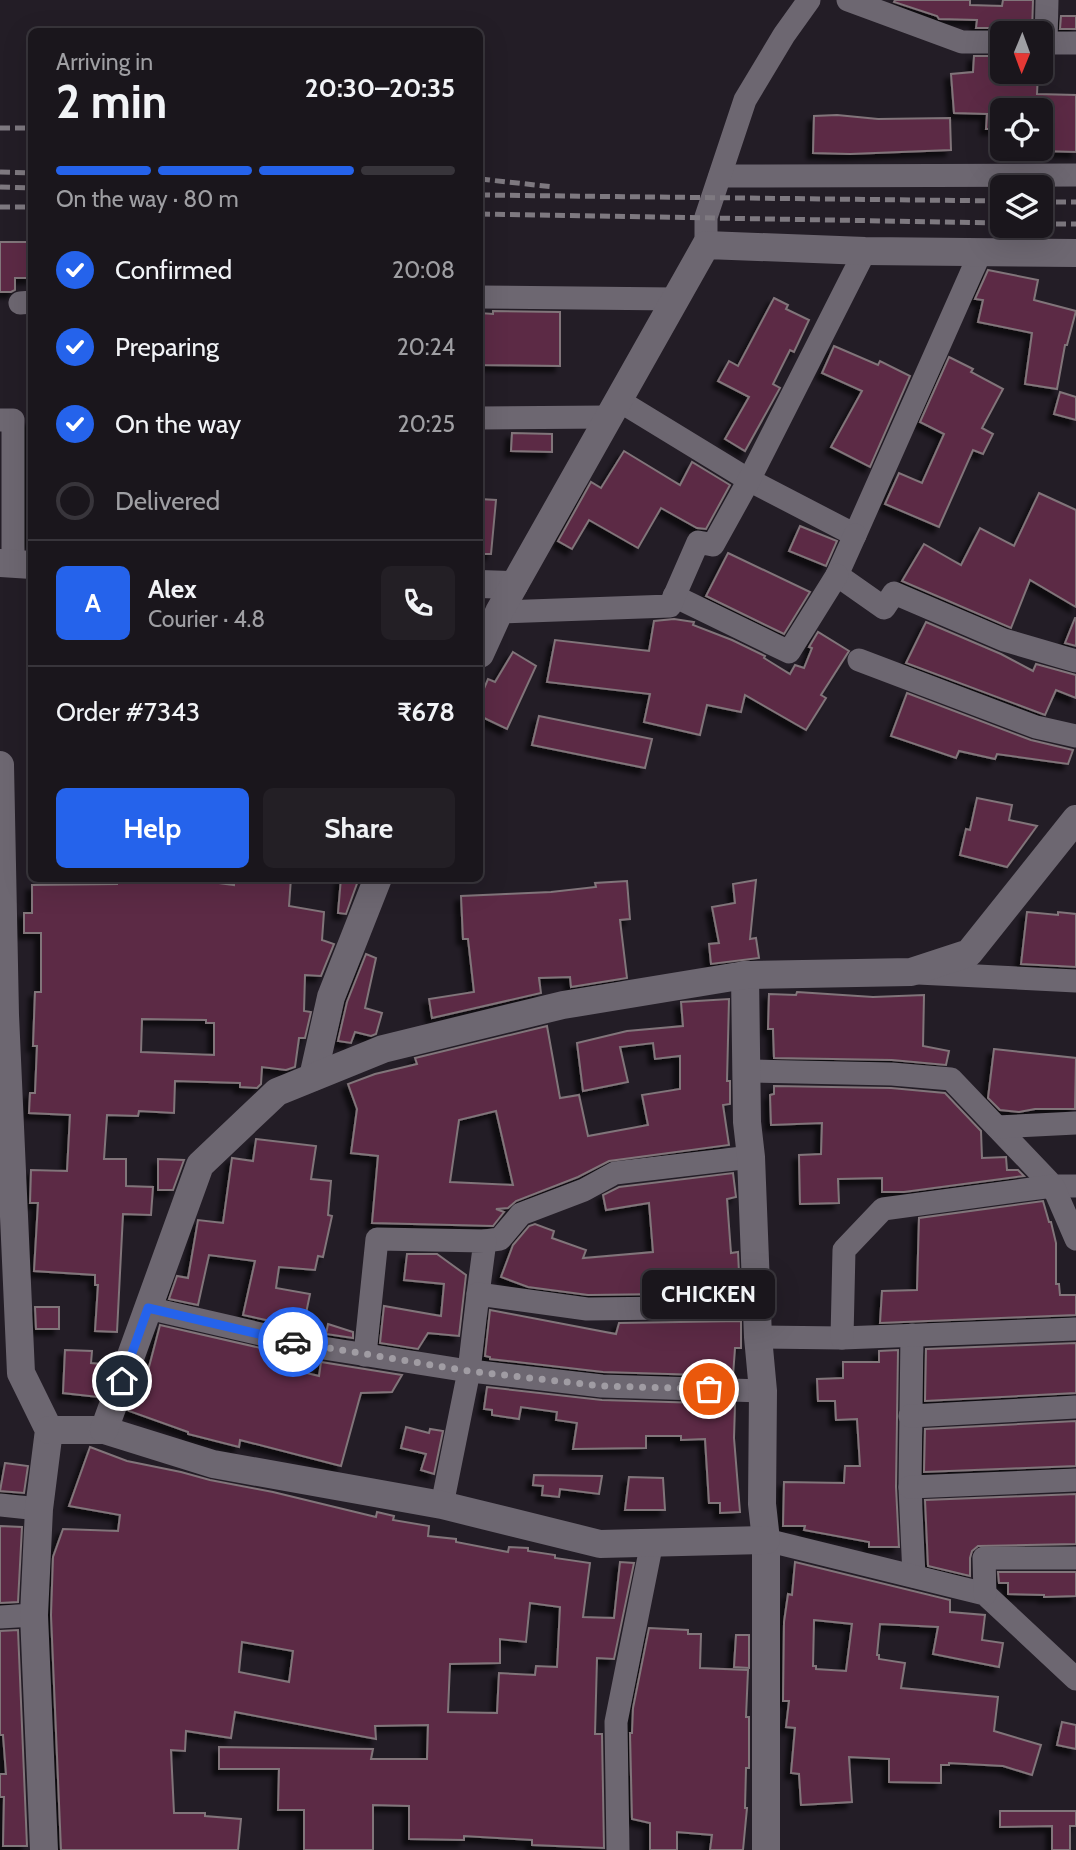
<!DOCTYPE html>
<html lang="en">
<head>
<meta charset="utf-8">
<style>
  :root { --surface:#1a161c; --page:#231f25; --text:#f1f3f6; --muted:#9f9fa3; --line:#38353b; --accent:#2563eb }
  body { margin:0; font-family:Cabin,sans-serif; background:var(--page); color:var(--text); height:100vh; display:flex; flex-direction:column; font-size:26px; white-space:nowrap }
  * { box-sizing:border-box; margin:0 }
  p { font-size:23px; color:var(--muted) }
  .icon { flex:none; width:38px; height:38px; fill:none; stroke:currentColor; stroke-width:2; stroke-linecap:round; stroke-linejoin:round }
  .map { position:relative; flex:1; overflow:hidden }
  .panel { position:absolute; left:28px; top:28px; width:455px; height:854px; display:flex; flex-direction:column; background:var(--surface); border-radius:10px; box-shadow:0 7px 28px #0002,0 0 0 2px var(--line) }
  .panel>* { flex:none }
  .needle { width:46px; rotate:181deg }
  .controls { position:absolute; left:990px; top:21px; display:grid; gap:14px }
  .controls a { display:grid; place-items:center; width:63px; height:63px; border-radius:10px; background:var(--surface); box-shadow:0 7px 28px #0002,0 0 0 2px var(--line); font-size:35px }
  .pin { position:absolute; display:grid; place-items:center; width:60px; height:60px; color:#fff; margin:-30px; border:4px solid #fff; border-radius:50%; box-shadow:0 2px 7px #0007 }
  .courier { position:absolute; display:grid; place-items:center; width:70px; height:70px; margin:-35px; border:5px solid #2563eb; border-radius:50%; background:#fff; color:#222; box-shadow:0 2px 9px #0007 }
  .bubble { position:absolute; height:49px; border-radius:10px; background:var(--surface); box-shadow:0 7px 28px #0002,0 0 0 2px var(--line); font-size:23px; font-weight:700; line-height:49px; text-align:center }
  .headline em { font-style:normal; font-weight:700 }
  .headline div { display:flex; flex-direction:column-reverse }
  .headline { display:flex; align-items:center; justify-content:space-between; height:119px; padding:0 28px }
  h1 { font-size:46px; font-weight:700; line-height:52px }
  .bar { display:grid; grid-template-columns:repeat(4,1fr); gap:10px 7px; align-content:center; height:84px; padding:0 28px }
  .bar i { height:9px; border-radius:5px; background:var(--line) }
  .bar .on { background:var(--accent) }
  .bar p { grid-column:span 4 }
  .line { display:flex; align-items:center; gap:18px; padding:0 28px; border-top:2px solid var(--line) }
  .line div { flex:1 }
  .round { display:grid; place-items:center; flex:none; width:74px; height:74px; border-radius:10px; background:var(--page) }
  ol { padding:0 28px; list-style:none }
  li { display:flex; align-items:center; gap:21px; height:77px }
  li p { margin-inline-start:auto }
  li .icon { padding:7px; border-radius:50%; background:var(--accent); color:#fff; stroke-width:4 }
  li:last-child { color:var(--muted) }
  li i { width:38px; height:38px; border:4px solid var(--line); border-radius:50% }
  .cta { display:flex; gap:14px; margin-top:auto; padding:14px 28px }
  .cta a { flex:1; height:80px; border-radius:10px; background:var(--accent); color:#fff; font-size:28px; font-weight:700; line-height:80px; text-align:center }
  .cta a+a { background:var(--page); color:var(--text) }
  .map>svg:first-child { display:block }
</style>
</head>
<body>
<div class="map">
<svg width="1076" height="1850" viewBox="0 0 1076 1850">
  <defs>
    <filter id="shadow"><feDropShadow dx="-5.5" dy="5.5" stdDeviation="2" flood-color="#0009"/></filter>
  </defs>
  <rect width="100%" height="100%" fill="#231d26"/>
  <g fill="#5b2b44" stroke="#81747a" stroke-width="2" fill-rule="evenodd" filter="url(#shadow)">
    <path d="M895,0H970V5L1002,6L1003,0H1033L1032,32L1003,28H976L977,20L939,19L937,16L894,2Z"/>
    <path d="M1061,16H1076V29H1060Z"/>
    <path d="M974,56H1003V72L1038,73L1037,94L1076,95V152L1042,151L1043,110H1003V129H986L987,114L954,113L951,74L973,72Z"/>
    <path d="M837,115L878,119L950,118L951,150L850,154L813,153L814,116Z"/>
    <path d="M0,242H32V278H15V290L11,292H0Z"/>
    <path d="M988,270L1038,280L1034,300L1076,311L1067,345H1065L1057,389L1025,384L1032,333L978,322L983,300L975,299Z"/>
    <path d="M774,298L788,305L786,309L809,320L794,352L790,350L773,384L780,388L745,451L725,439L749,397L718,381L729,361L738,366Z"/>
    <path d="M493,311L560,312V366L480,365V313L493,314Z"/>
    <path d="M834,346L878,365L880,361L910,376L870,467L831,447L862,391L822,373Z"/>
    <path d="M949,357L973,369L971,372L1003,389L982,428L993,434L983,454L973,450L939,527L885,504L899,473L922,483L944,434L920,422Z"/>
    <path d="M1060,392L1076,397V420L1054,414Z"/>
    <path d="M27,420H32V543L27,542Z"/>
    <path d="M512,433L552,434V452L511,451Z"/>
    <path d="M624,451L680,485L692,462L730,485L706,529L697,528L661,508L638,548L589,520L572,549L558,541L591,482L601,488Z"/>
    <path d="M1039,493L1076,510V607L1030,580L1011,628L902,581L924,544L961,565L980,528L1014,546Z"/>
    <path d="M480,499L496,500L491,554H480Z"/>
    <path d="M800,526L837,541L826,566L789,551Z"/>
    <path d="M728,553L810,592L784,634L706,596Z"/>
    <path d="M1075,618H1076V646L1065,643Z"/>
    <path d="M674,619L694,622L693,625L732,640L765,656L764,658L790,674L795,665L804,668L812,648L809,647L818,632L849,651L821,695L826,698L806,730L745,695L741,712L707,705L700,735L644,722L650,694L547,682L555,640L649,651L654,621Z"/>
    <path d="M926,622L1001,654L1033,671L1036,664L1076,675V698L1056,690L1045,715L906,663Z"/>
    <path d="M513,652L536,666L507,729L480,716V698L488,679L495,682Z"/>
    <path d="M907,693L1031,740L1073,750L1068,764L997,754L995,759L959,751L956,758L891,736Z"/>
    <path d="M539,716L652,739L645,768L532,745Z"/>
    <path d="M977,798L1012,805L1009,820L1037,826L1007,867L960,855L966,829L970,830Z"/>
    <path d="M117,878H182L234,885V878H291L289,906L324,912L322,940L334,944L321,976L305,975L304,1011L311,1012L305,1038H299L295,1067L286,1070L262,1067L261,1084L257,1088L240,1087V1083L175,1081L174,1113L139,1111L138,1116L107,1115L104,1159H126V1186L153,1187L151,1215L123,1214L117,1332L95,1331L98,1285H95V1275L34,1271L38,1203H30L31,1170L67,1171L70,1115L29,1113L30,1093H35L37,1046H33L35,992H41V933H24V913H32V885L117,884ZM142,1019L206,1020V1023H214V1055L141,1052Z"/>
    <path d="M341,878H359L346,914L338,913Z"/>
    <path d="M756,880L750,939L756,938L759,958L711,964L709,944L719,943L712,907L735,903L733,884Z"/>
    <path d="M627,881L630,919L620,920L627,978L571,987L570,977L539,978L541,993L432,1018L429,999L474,992L468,939H463L461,896L551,892L596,887L595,883Z"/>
    <path d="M1027,912L1058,915V912L1076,914V967L1021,964Z"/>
    <path d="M366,954L376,958L365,1008L382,1013L376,1034L371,1036L355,1032L351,1043L338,1041L347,1002Z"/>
    <path d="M797,992L873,997L924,995L923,1046L949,1051L946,1065L892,1060L774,1058L773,1029H768L769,994L796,995Z"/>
    <path d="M729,999L727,1081H730V1104L723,1105L729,1145L609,1161L578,1177L516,1201L508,1208L496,1209L504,1212L493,1226L372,1223L378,1156L351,1153L357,1109L348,1084L375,1074L417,1064L415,1058L547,1026L560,1098L579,1095L588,1136L648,1125L642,1095L680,1089V1056L655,1059L653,1043L620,1047L628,1082L583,1091L577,1043L627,1031L683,1026L681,1002ZM496,1111L513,1185L450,1182L459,1120Z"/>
    <path d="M994,1049L1076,1058L1075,1109H1035L1019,1112L1000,1110L988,1098Z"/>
    <path d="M774,1086L891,1088L945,1093L981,1131L982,1158L1006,1157L1007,1170H1018L1024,1176L904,1192H882V1178L838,1179L839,1203L800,1204L799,1155L821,1154L822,1123L771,1125L770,1095L774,1094Z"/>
    <path d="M256,1139L316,1146L311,1179L331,1181L328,1215L332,1216L323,1257L318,1256L315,1270L279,1267L276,1288L310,1294L303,1328L243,1315L255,1261L209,1255L198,1305L169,1299L177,1276L188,1278L198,1220L223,1223L232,1158L253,1161Z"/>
    <path d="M158,1159L184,1160L173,1190H158Z"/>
    <path d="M733,1173L736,1197L727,1199L731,1253L738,1252L740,1293L588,1295L528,1287L501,1277L513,1245L529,1226L535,1224L554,1231L552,1238L586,1250L583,1258L653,1252L649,1203L606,1210L603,1195L619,1187Z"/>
    <path d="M1043,1201L1049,1222H1051L1056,1243V1284H1059L1060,1295H1076V1315L880,1323L882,1291L917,1290L919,1218Z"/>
    <path d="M407,1254H437L466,1275L459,1336L428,1333L418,1349L380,1343L384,1306L441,1316L444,1284L404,1280Z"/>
    <path d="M35,1307H59V1329H36Z"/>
    <path d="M490,1310L616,1334L619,1323L741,1321V1348H735L733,1376L603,1372L490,1359V1357L485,1356Z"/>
    <path d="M328,1324L353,1332V1338L326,1334Z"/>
    <path d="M160,1325L287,1354L286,1368L319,1376L321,1362L402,1375L392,1392L361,1393L341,1466L240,1440L239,1447L188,1434V1432L129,1411L138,1384L144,1386Z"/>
    <path d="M1076,1343V1393L925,1401L926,1349Z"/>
    <path d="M65,1350L92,1351L91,1363L102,1364L101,1381L104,1382L98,1397L63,1393Z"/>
    <path d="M898,1350L896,1487L899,1547H869V1542L804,1530L805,1526H783L784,1482L844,1483L845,1466H860L857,1419L836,1420L835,1401H818L817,1379L843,1378V1362H879V1351Z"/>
    <path d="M487,1387L602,1400L735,1404L734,1438L740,1512L720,1513V1503H709L705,1439L681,1440V1436H646V1448L573,1449L577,1423L556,1420L557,1412L521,1407L519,1419L492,1415V1410L484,1409Z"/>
    <path d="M1076,1421V1466L924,1472L925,1429Z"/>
    <path d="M406,1427L429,1433L430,1429L443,1431L434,1474L421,1470L426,1454L401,1448Z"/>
    <path d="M90,1447L127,1461L181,1472L210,1480L273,1492L376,1517L377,1512L394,1516L393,1520L429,1526L428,1536L456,1539V1542L508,1552L509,1547L528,1548V1551L555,1555V1558L590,1563L583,1617L614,1618L620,1562L634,1563L614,1659L597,1658L595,1734H602L604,1848L532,1845V1840L464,1836V1840L409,1839V1806L373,1805V1850H304V1810H278L279,1769H219V1747L373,1749L371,1759H427L428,1725L375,1726L376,1739L235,1712L231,1738L186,1731L185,1751L171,1750L174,1813H205V1816L241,1819L238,1850H61L51,1615L53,1557L63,1529L118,1531L120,1515L69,1506ZM530,1603L560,1607L557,1667L536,1666L535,1675L499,1673L497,1713L448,1712L450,1664L500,1663V1639L526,1642ZM242,1642L293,1651L289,1682L239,1672Z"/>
    <path d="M5,1463L28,1466L24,1493L0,1491Z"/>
    <path d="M534,1475L602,1476L599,1494L560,1489L559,1497L542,1495L543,1486L533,1485Z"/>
    <path d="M629,1477L663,1478L665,1510H625Z"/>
    <path d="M1076,1494V1544L978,1546L972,1551L970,1558V1576L928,1566L925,1500Z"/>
    <path d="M0,1526L22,1527L18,1602L0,1603Z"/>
    <path d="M795,1562L950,1600V1612L985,1615L982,1640L1003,1643L999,1667L933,1654L938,1627L880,1624L877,1655H879V1659L905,1663L901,1688L998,1697L994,1731L1041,1745L1032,1775L1003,1766L949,1763V1765H941V1783L889,1782V1759L849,1757L852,1802L801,1805L799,1774L791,1773L795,1728L786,1727L789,1701H783L784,1622L788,1594L792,1595ZM814,1620L852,1624L846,1671L816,1669V1666H813Z"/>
    <path d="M998,1572H1076V1596L1044,1597V1595L1008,1594V1583H999Z"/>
    <path d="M649,1628L688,1630V1634H701L700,1668L748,1670L746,1717H749V1768H746L745,1808H747L743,1850H710L712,1835L677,1832V1850H650V1823L632,1819L630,1733H632L633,1708Z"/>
    <path d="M18,1630L27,1846H3L4,1797H0V1774H6L3,1735H0V1631Z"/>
    <path d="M736,1635H749V1668L734,1667Z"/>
    <path d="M1062,1722L1076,1725V1749L1057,1745Z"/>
    <path d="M1000,1811H1076V1826H1070V1850H1052V1826L1000,1827Z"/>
  </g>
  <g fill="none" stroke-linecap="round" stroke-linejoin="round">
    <g stroke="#6d6771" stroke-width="23">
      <path d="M848,0L962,42H1003"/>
      <path d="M1041,43H1076"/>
      <path d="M1046,43L1047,0"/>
      <path d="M720,176L1076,175"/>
      <path d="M706,245V217L745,100L784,35L809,0"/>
      <path d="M480,297L675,299"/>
      <path d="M20,303L32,302"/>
      <path d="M618,400L749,480L855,535L981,251"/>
      <path d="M480,418L608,417"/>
      <path d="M0,420H13V564"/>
      <path d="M855,535L837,575L884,608L894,593L1004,640L1076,661"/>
      <path d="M674,596L789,652L837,575"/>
      <path d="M499,612L670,606L698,542L713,545L749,480L865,251"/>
      <path d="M859,660L1036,727L1076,736"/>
      <path d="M918,973L1076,981"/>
      <path d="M747,1071L892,1074L951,1079L1053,1186H1076"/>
      <path d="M997,1127L1076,1123"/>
      <path d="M485,1241L500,1239L521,1214L584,1190L615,1173L751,1157"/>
      <path d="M148,1308L317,1347L462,1370L602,1386L763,1391"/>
      <path d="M912,1335L910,1487L914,1576"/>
      <path d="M758,1337L842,1338L1076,1329"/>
      <path d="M842,1338L844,1250L883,1209L1053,1186L1076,1239"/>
      <path d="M365,1355L377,1239L485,1241L478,1294"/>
      <path d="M910,1416L1076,1407"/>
      <path d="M910,1487L1076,1480"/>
      <path d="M0,1505L39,1509"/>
      <path d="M442,1505L469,1371L478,1294L587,1309L757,1307"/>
      <path d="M766,1540L985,1594L1076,1679"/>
      <path d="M985,1594L984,1558H1076"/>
      <path d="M0,1617L34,1615"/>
      <path d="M618,1850L616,1722L652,1542"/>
    </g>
    <g stroke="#6d6771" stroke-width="28">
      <path d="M0,563L32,565"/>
      <path d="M480,584L514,585"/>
      <path d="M480,654L499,612L706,245L865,251L1076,253"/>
      <path d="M0,765L5,1015L21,1373L49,1430L39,1509L34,1615L44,1850"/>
      <path d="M745,975L747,1122L751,1157L758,1337L763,1391L762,1504L766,1540V1850"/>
      <path d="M313,1077L331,997L378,878"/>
      <path d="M49,1430H104L213,1464L442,1505L600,1544L766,1540"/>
      <path d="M104,1430L200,1165L277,1092L383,1049L563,1005L745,975L911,972L969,953L1076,819"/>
    </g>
    <g stroke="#7e7980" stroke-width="5" stroke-dasharray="10 5" stroke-linecap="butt">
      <path d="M0,128H32"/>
      <path d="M0,172L32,173"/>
      <path d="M480,179L554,187"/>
      <path d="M0,187L32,188"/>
      <path d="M480,195L1003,201"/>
      <path d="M1041,202H1076"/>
      <path d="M0,207H32"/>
      <path d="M480,214L1003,223"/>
      <path d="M1041,224H1076"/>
    </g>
  </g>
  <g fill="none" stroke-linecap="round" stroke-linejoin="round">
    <path stroke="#a09ca3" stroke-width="7" stroke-dasharray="0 12.6" d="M293,1342L468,1371L602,1386L709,1389"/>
    <path stroke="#2563eb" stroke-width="9" d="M122,1381L148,1308L293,1342"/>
  </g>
</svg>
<div class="controls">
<a><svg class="needle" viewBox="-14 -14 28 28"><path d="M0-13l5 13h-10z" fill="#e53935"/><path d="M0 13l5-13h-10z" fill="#9f9fa3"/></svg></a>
<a><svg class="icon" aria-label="locate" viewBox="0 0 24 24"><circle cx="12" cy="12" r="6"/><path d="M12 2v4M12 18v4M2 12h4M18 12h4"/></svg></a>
<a><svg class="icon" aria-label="layers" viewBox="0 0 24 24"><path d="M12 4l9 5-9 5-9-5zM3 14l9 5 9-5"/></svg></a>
</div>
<div class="pin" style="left:709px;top:1389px;background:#ea580c"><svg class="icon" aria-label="bag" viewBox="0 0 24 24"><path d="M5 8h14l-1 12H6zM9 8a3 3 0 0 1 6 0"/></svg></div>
<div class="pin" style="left:122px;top:1381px;background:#1f2937"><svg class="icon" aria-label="home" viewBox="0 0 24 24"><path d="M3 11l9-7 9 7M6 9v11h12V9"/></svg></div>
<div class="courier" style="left:293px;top:1342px"><svg class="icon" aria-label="car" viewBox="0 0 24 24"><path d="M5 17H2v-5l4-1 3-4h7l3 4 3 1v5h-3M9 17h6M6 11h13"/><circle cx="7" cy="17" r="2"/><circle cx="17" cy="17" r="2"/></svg></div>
<div class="bubble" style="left:642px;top:1270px;width:133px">CHICKEN</div>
<section class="panel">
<div class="headline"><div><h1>2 min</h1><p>Arriving in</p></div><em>20:30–20:35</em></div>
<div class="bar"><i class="on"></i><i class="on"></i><i class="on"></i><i></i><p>On the way · 80 m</p></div>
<ol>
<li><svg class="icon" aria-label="check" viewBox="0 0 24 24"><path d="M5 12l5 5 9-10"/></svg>Confirmed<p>20:08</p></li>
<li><svg class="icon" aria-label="check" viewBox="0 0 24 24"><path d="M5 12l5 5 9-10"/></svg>Preparing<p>20:24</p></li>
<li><svg class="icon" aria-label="check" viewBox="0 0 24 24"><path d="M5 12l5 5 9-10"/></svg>On the way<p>20:25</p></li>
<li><i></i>Delivered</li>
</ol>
<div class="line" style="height:126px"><b class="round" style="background:var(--accent);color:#fff">A</b><div><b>Alex</b><p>Courier · 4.8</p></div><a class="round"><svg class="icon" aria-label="phone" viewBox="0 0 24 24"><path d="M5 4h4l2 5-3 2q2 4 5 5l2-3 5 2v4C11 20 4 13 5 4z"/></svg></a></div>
<div class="line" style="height:91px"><div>Order #7343</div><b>₹678</b></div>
<div class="cta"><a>Help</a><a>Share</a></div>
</section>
</div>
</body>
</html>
